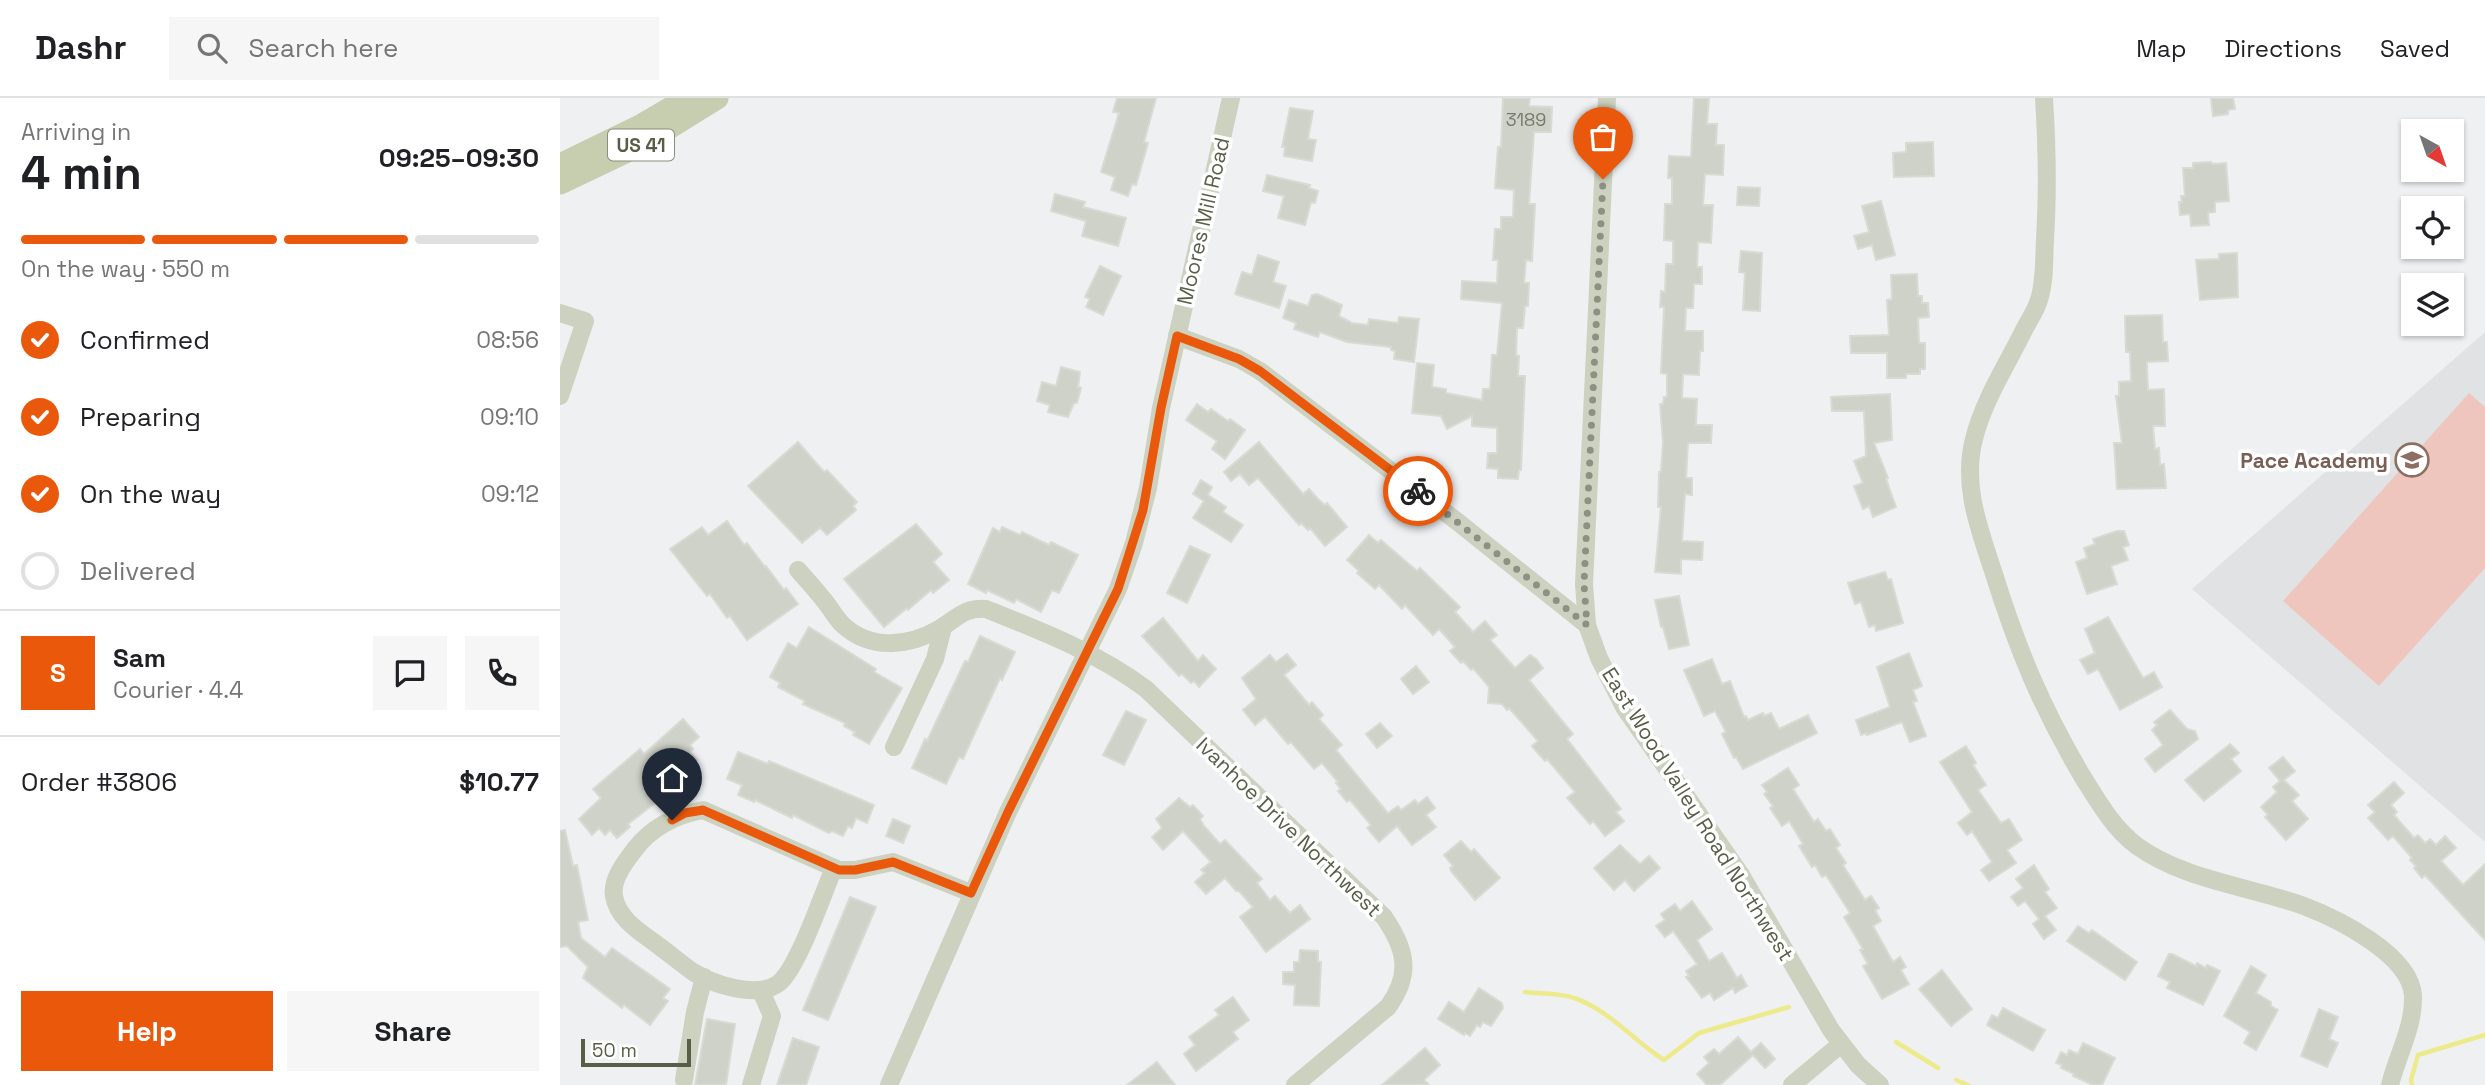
<!DOCTYPE html>
<html lang="en">
<head>
<meta charset="utf-8">
<style>
  :root { --surface:#fff; --page:#f6f6f6; --text:#202124; --muted:#757577; --line:#e0e0e0; --accent:#ea580c }
  body { margin:0; font-family:"Space Grotesk",sans-serif; background:var(--page); color:var(--text); height:100vh; display:flex; flex-direction:column; font-size:26px; white-space:nowrap }
  * { box-sizing:border-box; margin:0 }
  p { font-size:23px; color:var(--muted) }
  .icon { flex:none; width:38px; height:38px; fill:none; stroke:currentColor; stroke-width:2; stroke-linecap:round; stroke-linejoin:round }
  .map { position:relative; flex:1; overflow:hidden }
  .sheet { display:flex; flex-direction:column; background:var(--surface); width:560px }
  .sheet>* { flex:none }
  .needle { width:46px; rotate:140deg }
  .controls { position:absolute; left:1841px; top:21px; display:grid; gap:14px }
  .controls a { display:grid; place-items:center; width:63px; height:63px; border-radius:0px; background:var(--surface); box-shadow:0 2px 5px #0004; font-size:35px }
  .scale { position:absolute; left:21px; bottom:18px; width:110px; box-sizing:border-box; padding-left:7px; border:4px solid #585d47; border-top:0; font-size:19px; line-height:24px; white-space:nowrap; color:#585d47; -webkit-text-stroke:5px #fff; paint-order:stroke }
  .pin { position:absolute; display:grid; place-items:center; width:60px; height:60px; color:#fff; margin:-72px -30px; border-radius:50% 50% 50% 0; rotate:-45deg; box-shadow:0 0 7px #0007 }
  .pin .icon { rotate:45deg }
  .courier { position:absolute; display:grid; place-items:center; width:70px; height:70px; margin:-35px; border:5px solid #ea580c; border-radius:50%; background:#fff; color:#222; box-shadow:0 2px 9px #0007 }
  .headline em { font-style:normal; font-weight:700 }
  .headline div { display:flex; flex-direction:column-reverse }
  .headline { display:flex; align-items:center; justify-content:space-between; height:119px; padding:0 21px }
  h1 { font-size:46px; font-weight:700; line-height:52px }
  .bar { display:grid; grid-template-columns:repeat(4,1fr); gap:10px 7px; align-content:center; height:84px; padding:0 21px }
  .bar i { height:9px; border-radius:5px; background:var(--line) }
  .bar .current { background:var(--accent) }
  .bar p { grid-column:span 4 }
  .line { display:flex; align-items:center; gap:18px; padding:0 21px; border-top:2px solid var(--line) }
  .line div { flex:1 }
  .round { display:grid; place-items:center; flex:none; width:74px; height:74px; border-radius:0px; background:var(--page) }
  ol { padding:0 21px; list-style:none }
  li { display:flex; align-items:center; gap:21px; height:77px }
  li p { margin-inline-start:auto }
  li .icon { padding:7px; border-radius:50%; background:var(--accent); color:#fff; stroke-width:4 }
  li:last-child { color:var(--muted) }
  li i { width:38px; height:38px; border:4px solid var(--line); border-radius:50% }
  .button { display:flex; gap:14px; margin-top:auto; padding:14px 21px }
  .button a { flex:1; height:80px; border-radius:0px; background:var(--accent); color:#fff; font-size:28px; font-weight:700; line-height:80px; text-align:center }
  .button a+a { background:var(--page); color:var(--text) }
  header { display:flex; align-items:center; gap:42px; box-sizing:border-box; height:98px; padding:0 35px; background:var(--surface); border-bottom:2px solid var(--line) }
  header strong { font-size:33px }
  nav { display:flex; gap:38px; margin-inline-start:auto; font-size:24px }
  .search { width:490px; height:63px; background:var(--page); display:flex; align-items:center; gap:18px; box-sizing:border-box; padding:0 24px; border-radius:0px; color:var(--muted); font-size:26px }
  main { display:flex; flex:1; min-height:0 }
  .map>svg:first-child { display:block }
</style>
</head>
<body>
<header>
<strong>Dashr</strong>
<div class="search"><svg class="icon" aria-label="search" viewBox="0 0 24 24"><circle cx="10" cy="10" r="6"/><path d="M15 15l6 6"/></svg>Search here</div>
<nav><a>Map</a><a>Directions</a><a>Saved</a></nav>
</header>
<main>
<section class="sheet">
<div class="headline"><div><h1>4 min</h1><p>Arriving in</p></div><em>09:25–09:30</em></div>
<div class="bar"><i class="current"></i><i class="current"></i><i class="current"></i><i></i><p>On the way · 550 m</p></div>
<ol>
<li><svg class="icon" aria-label="check" viewBox="0 0 24 24"><path d="M5 12l5 5 9-10"/></svg>Confirmed<p>08:56</p></li>
<li><svg class="icon" aria-label="check" viewBox="0 0 24 24"><path d="M5 12l5 5 9-10"/></svg>Preparing<p>09:10</p></li>
<li><svg class="icon" aria-label="check" viewBox="0 0 24 24"><path d="M5 12l5 5 9-10"/></svg>On the way<p>09:12</p></li>
<li><i></i>Delivered</li>
</ol>
<div class="line" style="height:126px"><b class="round" style="background:var(--accent);color:#fff">S</b><div><b>Sam</b><p>Courier · 4.4</p></div><a class="round"><svg class="icon" aria-label="chat" viewBox="0 0 24 24"><path d="M4 5h16v11H9l-5 4z"/></svg></a><a class="round"><svg class="icon" aria-label="phone" viewBox="0 0 24 24"><path d="M5 4h4l2 5-3 2q2 4 5 5l2-3 5 2v4C11 20 4 13 5 4z"/></svg></a></div>
<div class="line" style="height:91px"><div>Order #3806</div><b>$10.77</b></div>
<div class="button"><a>Help</a><a>Share</a></div>
</section>
<div class="map">
<svg width="1925" height="987" viewBox="0 0 1925 987">
  <rect width="100%" height="100%" fill="#eff0f2"/>
  <path fill="#e0e2e3" d="M1925,234V744L1632,491Z"/>
  <path fill="#efc6be" d="M1909,295L1925,309V470L1819,588L1723,503Z"/>
  <g fill="none" stroke-linecap="round" stroke-linejoin="round">
    <g stroke="#ecea8b" stroke-width="4.5">
      <path d="M965,894C981,896 1000,895 1014,900C1048,911 1074,943 1104,962L1139,935L1229,909"/>
      <path d="M1336,944L1378,970"/>
      <path d="M1396,982L1408,987"/>
      <path d="M1852,987L1851,982L1858,957L1925,937"/>
    </g>
  </g>
  <g fill="#cfd2c9" stroke="#d7dbd3" stroke-width="2">
    <path d="M557,0H596L584,44L588,45L576,87L572,86L568,98L551,92L555,79L541,74L559,15L553,14Z"/>
    <path d="M943,0H970L969,8L992,9L991,34H974L969,106H975L972,163L966,162L964,185H969L968,208H965L963,230H957L956,257L959,258L958,278H965L961,372H959L958,381L938,380V371L927,370L928,355H937V330L912,328V318L887,331L881,318L852,315L857,265L874,267L872,289L886,291V295L922,302L923,291H930L932,257H937L942,205L901,201L902,183L937,185L938,162H933L935,131H941V119H953L954,92L935,90L938,49H941Z"/>
    <path d="M1134,0H1149L1147,26H1157L1156,47H1164L1163,77L1145,76L1143,107H1153L1151,145L1138,144L1137,169H1142V186H1134L1133,210H1126L1125,233H1143V253H1140L1139,277L1123,276L1122,300L1137,301L1136,327H1152L1151,345H1128L1126,380H1132V397L1125,396L1122,443L1143,444L1142,462L1121,461V476L1095,474L1101,409H1098L1099,374H1101L1103,344L1100,306H1103L1104,299H1107V276L1101,275L1104,209H1100L1101,193L1105,194L1106,166H1113V143L1104,142L1105,106H1112V80H1108L1109,58L1131,59Z"/>
    <path d="M1651,0H1673L1675,11L1668,12V16L1653,18Z"/>
    <path d="M730,10L753,13L748,41L756,42L752,63L724,58L725,49H722Z"/>
    <path d="M1373,44L1374,78L1334,79L1333,55L1346,54V45Z"/>
    <path d="M1651,64L1652,66L1666,65L1669,103L1655,104V114L1648,115L1649,127L1631,128L1630,116L1620,117L1619,104H1622L1621,98H1625L1623,70H1633V65Z"/>
    <path d="M707,77L750,87L749,90L758,93L755,105L751,104L745,127L718,120L724,98L703,93Z"/>
    <path d="M1178,89L1200,90L1199,108L1177,107Z"/>
    <path d="M495,96L525,104L523,109L566,120L558,148L522,138L526,123L491,113Z"/>
    <path d="M1321,103L1335,157L1316,162L1312,147L1298,151L1294,138L1309,134L1302,108Z"/>
    <path d="M1181,153L1202,155L1200,213L1183,212L1185,175L1179,174Z"/>
    <path d="M1677,155L1678,199L1640,202L1636,162L1659,161V156Z"/>
    <path d="M698,157L719,164L713,184L726,188L719,210L675,196L682,174L692,177Z"/>
    <path d="M540,168L561,178L543,217L526,209L530,201L525,199Z"/>
    <path d="M1357,176L1358,198H1362V205H1368L1369,219L1358,220L1359,245H1365V271H1360V276H1346V280H1327V255H1291L1290,238L1329,237L1327,202L1332,201L1331,177Z"/>
    <path d="M757,196L782,207L779,218L792,225L808,227L809,221L838,225L839,219L859,221L854,264L834,261L835,253L831,252V249L787,244L760,234L758,239L734,231L736,225L723,220L729,202L748,208L752,197Z"/>
    <path d="M1602,217L1603,244H1607L1608,263L1587,264V267L1588,292L1604,291L1605,328H1593L1595,351L1599,350L1600,367L1604,366L1606,390L1557,391L1554,345H1562L1556,298H1559V284L1571,283L1570,254H1566L1565,218Z"/>
    <path d="M501,269L520,274L518,289L521,290L517,305H514L508,319L488,314L490,307L477,303L482,284L496,288Z"/>
    <path d="M1330,296L1332,342L1314,345L1328,380L1326,381L1336,409L1313,419L1309,408L1303,411L1294,388L1303,385L1294,363L1306,358L1304,313H1272L1271,299Z"/>
    <path d="M637,306L648,314L651,311L668,323L670,321L685,332L665,361L652,351L657,343L626,322Z"/>
    <path d="M238,344L264,374L267,372L297,404L293,408L296,412L267,437L260,430L242,445L188,388Z"/>
    <path d="M699,344L743,396L749,391L758,401L765,407L767,405L787,429L765,448L750,430L748,432L741,425L739,427L698,380L689,387L680,376L671,383L664,374Z"/>
    <path d="M641,382L652,389L648,397L666,409L663,414L683,427L671,444L633,420L644,403L633,396Z"/>
    <path d="M167,423L184,447L187,445L205,469L206,468L224,492L226,490L238,506L187,542L170,518L167,520L150,496L147,498L110,451L142,429L148,437Z"/>
    <path d="M356,426L382,456L373,464L389,482L373,495L371,492L348,512L347,510L324,529L284,481Z"/>
    <path d="M442,429L460,437L462,434L489,447L491,444L518,457L499,495L492,492L481,514L456,501L454,505L427,492L426,495L408,486L433,430L440,434Z"/>
    <path d="M1557,433H1564L1569,447L1563,449L1568,462L1551,468L1557,486L1527,496L1516,464L1527,460L1524,450L1535,446L1533,441Z"/>
    <path d="M809,437L818,445L821,442L857,473L860,470L900,509L895,514L913,534L925,523L937,537L930,542L955,570L970,557L976,561L983,570L969,582L1013,636L1007,641L1061,711L1056,714L1064,723L1045,738L1033,723L1030,726L1007,700L1015,694L987,661L985,663L976,653L972,648L978,643L949,610L947,612L942,606L928,605L929,589L913,570L911,572L903,563L901,565L890,553L895,549L879,531L873,537L845,507L842,511L819,487L815,491L797,475L799,473L787,462Z"/>
    <path d="M630,448L650,457L627,505L607,495Z"/>
    <path d="M1325,474L1328,482L1331,481L1343,525L1316,533L1315,527L1309,529L1301,504L1295,506L1288,485Z"/>
    <path d="M1119,498L1129,547L1109,551L1103,529H1101L1095,502Z"/>
    <path d="M1548,519L1583,580L1594,574L1602,589L1560,612L1538,571L1528,576L1520,562L1535,555L1525,531Z"/>
    <path d="M603,520L638,563L643,557L656,571L639,589L634,583L631,585L622,576L619,578L582,538Z"/>
    <path d="M249,529L316,571L314,574L342,590L309,646L293,637L295,634L284,628L285,625L243,606L245,603L218,589L220,585L210,579L228,545L237,550Z"/>
    <path d="M420,538L455,554L442,582L440,580L403,661L399,659L386,686L352,670L365,641L367,643L405,563L408,564Z"/>
    <path d="M1349,555L1362,588L1353,592L1357,603L1353,604L1366,638L1350,644L1342,624L1307,637L1306,635L1301,637L1296,622L1330,609L1317,569Z"/>
    <path d="M727,556L736,567L724,577L749,607L752,604L763,617L759,621L782,647L776,652L827,714L828,715L838,708L841,712L855,702L858,706L867,699L875,710L866,717L876,729L852,747L837,728L819,744L807,730L811,727L790,702L787,704L778,693L781,691L776,685L778,684L762,665L754,671L731,644L728,646L705,619L695,627L683,612L696,601L682,580L710,557L716,564Z"/>
    <path d="M1152,561L1162,586L1170,583L1184,619L1186,618L1188,622L1203,615L1204,618L1211,615L1219,631L1248,617L1257,635L1183,671L1176,659L1174,660L1162,636L1166,634L1155,613L1144,618L1124,572Z"/>
    <path d="M856,568L869,584L853,596L841,581Z"/>
    <path d="M1610,612L1627,631L1635,633L1638,641L1595,674L1585,661L1603,647L1592,632L1597,627L1594,624Z"/>
    <path d="M566,613L586,622L564,667L543,657Z"/>
    <path d="M123,621L139,639L130,647L133,651L130,654L137,662L127,672L129,674L97,699L99,702L68,726L70,729L57,740L50,732L45,737L39,730L32,737L19,721L41,700L33,691L80,651L84,656Z"/>
    <path d="M820,625L832,638L817,650L806,636Z"/>
    <path d="M1670,646L1679,655L1671,661L1681,673L1644,703L1625,682Z"/>
    <path d="M1406,648L1416,665L1413,667L1426,687L1418,692L1441,725L1449,721L1462,742L1447,752L1456,765L1429,783L1421,772L1432,764L1412,733L1407,737L1398,725L1412,714L1380,664Z"/>
    <path d="M178,654L208,666L209,663L314,707L307,725L296,720L292,730L288,728L283,738L272,733L269,735L233,717L232,720L195,702L194,704L178,697L182,687L167,681Z"/>
    <path d="M1723,659L1735,673L1724,682L1739,697L1732,703L1748,721L1726,742L1705,719L1708,717L1701,709L1717,694L1713,689L1720,683L1709,670Z"/>
    <path d="M1228,670L1239,687L1233,691L1254,724L1258,721L1266,733L1270,731L1280,747L1276,750L1286,765L1283,767L1305,802L1311,798L1319,810L1315,812L1321,823L1313,828L1333,864L1340,859L1346,869L1341,872L1349,886L1322,901L1303,868L1308,866L1300,852L1303,851L1284,819L1290,815L1266,777L1262,779L1255,767L1252,769L1239,748L1243,746L1229,723L1222,728L1210,710L1213,708L1204,696L1207,694L1202,687Z"/>
    <path d="M1834,684L1844,695L1831,707L1837,714L1834,717L1854,740L1858,737L1865,745L1870,741L1876,747L1885,738L1896,750L1881,763L1903,787L1925,766V842L1865,777L1862,780L1854,770L1856,768L1850,762L1852,760L1833,738L1828,742L1808,720L1815,714L1808,707Z"/>
    <path d="M619,700L630,709L633,707L643,718L640,721L644,728L660,746L665,742L702,781L697,785L710,802L715,798L730,815L740,807L750,821L706,854L680,819L693,809L679,793H676L665,780L646,796L635,784L645,775L641,772L651,764L623,733L603,752L592,739L602,730L596,721Z"/>
    <path d="M333,721L350,728L343,745L326,738Z"/>
    <path d="M5,732L13,768L17,767L28,822L18,824L21,840L45,859L52,850L110,891L103,900L108,903L90,927L64,907L62,910L23,880L28,869L7,848L0,849V733Z"/>
    <path d="M901,743L911,754L914,751L940,780L915,802L891,773L890,770L893,768L884,757Z"/>
    <path d="M1060,747L1080,766L1089,758L1100,770L1074,793L1065,782L1054,792L1034,770Z"/>
    <path d="M1474,767L1489,791L1485,794L1497,810L1485,818L1496,832L1484,841L1473,826L1479,821L1465,803L1458,808L1451,799L1463,790L1456,781Z"/>
    <path d="M290,799L316,809L268,922L243,912Z"/>
    <path d="M1132,803L1152,831L1137,842L1149,863L1162,855L1177,880L1181,877L1187,888L1175,895L1173,890L1154,902L1150,895L1142,900L1126,879L1129,878L1126,873L1137,866L1113,833L1105,839L1096,828L1105,822L1101,816L1115,806L1120,813Z"/>
    <path d="M1518,828L1529,835L1532,832L1577,864L1565,882L1507,843Z"/>
    <path d="M740,852L758,853V864H761L759,908L734,907L735,887L723,886V874H734V864H739Z"/>
    <path d="M1609,856H1612L1636,868L1637,865L1646,870L1647,867L1660,873L1643,907L1607,890L1610,884L1598,878Z"/>
    <path d="M1691,868L1706,877L1696,895L1711,904V908L1718,912L1696,952L1684,945L1690,934L1664,918Z"/>
    <path d="M1382,872L1412,911L1391,928L1359,891Z"/>
    <path d="M919,890L942,905L943,910L931,928L923,924L920,929L917,927L910,938L905,935L904,937L878,921L889,904L904,914Z"/>
    <path d="M673,899L689,922L673,934L678,941L636,973L624,956L635,947L629,939L659,917L655,912Z"/>
    <path d="M1443,910L1485,932L1473,953L1427,927L1432,917L1438,920Z"/>
    <path d="M1759,911L1778,919L1769,941L1778,945L1767,969L1741,958Z"/>
    <path d="M147,921L175,926L166,987H135Z"/>
    <path d="M1178,939L1191,954L1201,945L1215,961L1205,970L1193,957L1160,987H1147L1137,976L1149,965L1144,959L1154,951L1159,956Z"/>
    <path d="M233,940L259,949L246,987H217Z"/>
    <path d="M1523,945L1555,960L1542,987H1533L1513,978L1514,976L1501,970L1502,967L1496,965L1501,954L1507,957L1509,952L1518,956Z"/>
    <path d="M865,950L880,967L864,982L869,987H822Z"/>
    <path d="M597,964L615,987H567Z"/>
  </g>
  <g fill="none" stroke-linecap="round" stroke-linejoin="round">
    <g stroke="#cdd1c0" stroke-width="18">
      <path d="M1047,0L1024,486L1027,527L1039,560L1064,609L1181,777L1271,932L1298,967L1320,987"/>
      <path d="M1484,0C1487,47 1488,94 1485,141C1484,161 1485,183 1479,202C1476,212 1470,221 1465,230C1448,265 1423,303 1414,341C1402,387 1419,430 1433,473C1457,550 1482,611 1524,681C1539,705 1554,731 1577,748C1626,783 1689,788 1744,808C1778,821 1851,857 1853,898C1854,929 1837,958 1830,987"/>
      <path d="M0,215L25,223L0,298"/>
      <path d="M617,238L679,261L700,273L894,421L1027,527"/>
      <path d="M238,472C247,482 255,491 263,501C270,509 275,519 283,527C310,552 348,549 379,531C396,521 404,509 426,511C481,533 538,555 586,591L824,819C846,851 852,876 828,909L735,987"/>
      <path d="M334,649L375,561L383,529"/>
      <path d="M274,770C263,795 238,870 219,885C198,901 154,887 133,874C122,866 111,857 99,848C82,835 58,822 54,798C51,781 66,763 75,751C92,729 116,717 143,712L279,772H295L333,764L411,795"/>
      <path d="M124,982L135,914L144,879"/>
      <path d="M191,987L212,918L201,893"/>
      <path d="M329,987L448,714L558,491L574,445L588,390L601,310L671,0"/>
      <path d="M1232,987L1281,946"/>
    </g>
    <g stroke="#c6ceaf" stroke-width="23">
      <path d="M0,67L82,27L128,0"/>
      <path d="M0,85L86,44L157,0"/>
    </g>
  </g>
  <g fill="none" stroke-linecap="round" stroke-linejoin="round">
    <path stroke="#8d9083" stroke-width="7" stroke-dasharray="0 12.6" d="M858,393L1027,527L1024,486L1043,81"/>
    <path stroke="#ea580c" stroke-width="9" d="M112,722L125,715L143,712L279,772H295L333,764L411,795L448,714L558,491L583,412L601,310L617,238L679,261L700,273L858,393"/>
  </g>
  <defs>
    <symbol id="school-ring" viewBox="-11 -11 22 22"><circle r="9.5" fill="#fff" stroke="#8d6e63" stroke-width="1.5"/><path d="M0-5L7-2L0 1L-7-2ZM-4 1L0 2.5L4 1V4Q0 6-4 4Z" fill="#8d6e63"/></symbol>
  </defs>
  <g fill-rule="evenodd">
    <use href="#school-ring" x="1833" y="343" width="38" height="38"/>
  </g>
  <g text-anchor="middle" dominant-baseline="central" stroke-width="7" stroke-linejoin="round" paint-order="stroke">
    <g font-size="18" fill="#767a68">
      <text x="966" y="21">3189</text>
    </g>
    <rect fill="#fff" stroke="#8a8e7e" stroke-width="2" x="48" y="31.5" width="66" height="31" rx="5"/>
    <g font-size="19" font-weight="bold" fill="#585d47">
      <text x="81" y="47">US 41</text>
    </g>
    <g font-size="21" fill="#585d47" stroke="#fff">
      <text transform="translate(643 123) rotate(-77)">Moores Mill Road</text>
      <text transform="translate(1138 716) rotate(58)">East Wood Valley Road Northwest</text>
      <text transform="translate(729 729) rotate(44)">Ivanhoe Drive Northwest</text>
    </g>
    <g font-size="21" font-weight="bold" fill="#785e54" stroke="#fff" text-anchor="end">
      <text x="1828" y="362">Pace Academy</text>
    </g>
  </g>
</svg>
<div class="controls">
<a><svg class="needle" viewBox="-14 -14 28 28"><path d="M0-13l5 13h-10z" fill="#e53935"/><path d="M0 13l5-13h-10z" fill="#757577"/></svg></a>
<a><svg class="icon" aria-label="locate" viewBox="0 0 24 24"><circle cx="12" cy="12" r="6"/><path d="M12 2v4M12 18v4M2 12h4M18 12h4"/></svg></a>
<a><svg class="icon" aria-label="layers" viewBox="0 0 24 24"><path d="M12 4l9 5-9 5-9-5zM3 14l9 5 9-5"/></svg></a>
</div>
<div class="scale">50 m</div>
<div class="pin" style="left:1043px;top:81px;background:#ea580c"><svg class="icon" aria-label="bag" viewBox="0 0 24 24"><path d="M5 8h14l-1 12H6zM9 8a3 3 0 0 1 6 0"/></svg></div>
<div class="pin" style="left:112px;top:722px;background:#1f2937"><svg class="icon" aria-label="home" viewBox="0 0 24 24"><path d="M3 11l9-7 9 7M6 9v11h12V9"/></svg></div>
<div class="courier" style="left:858px;top:393px"><svg class="icon" aria-label="bike" viewBox="0 0 24 24"><circle cx="6" cy="16" r="4"/><circle cx="18" cy="16" r="4"/><path d="M6 16l4-8h5l3 8M10 8l3 8H6M13 5h3"/></svg></div>
</div>
</main>
</body>
</html>
